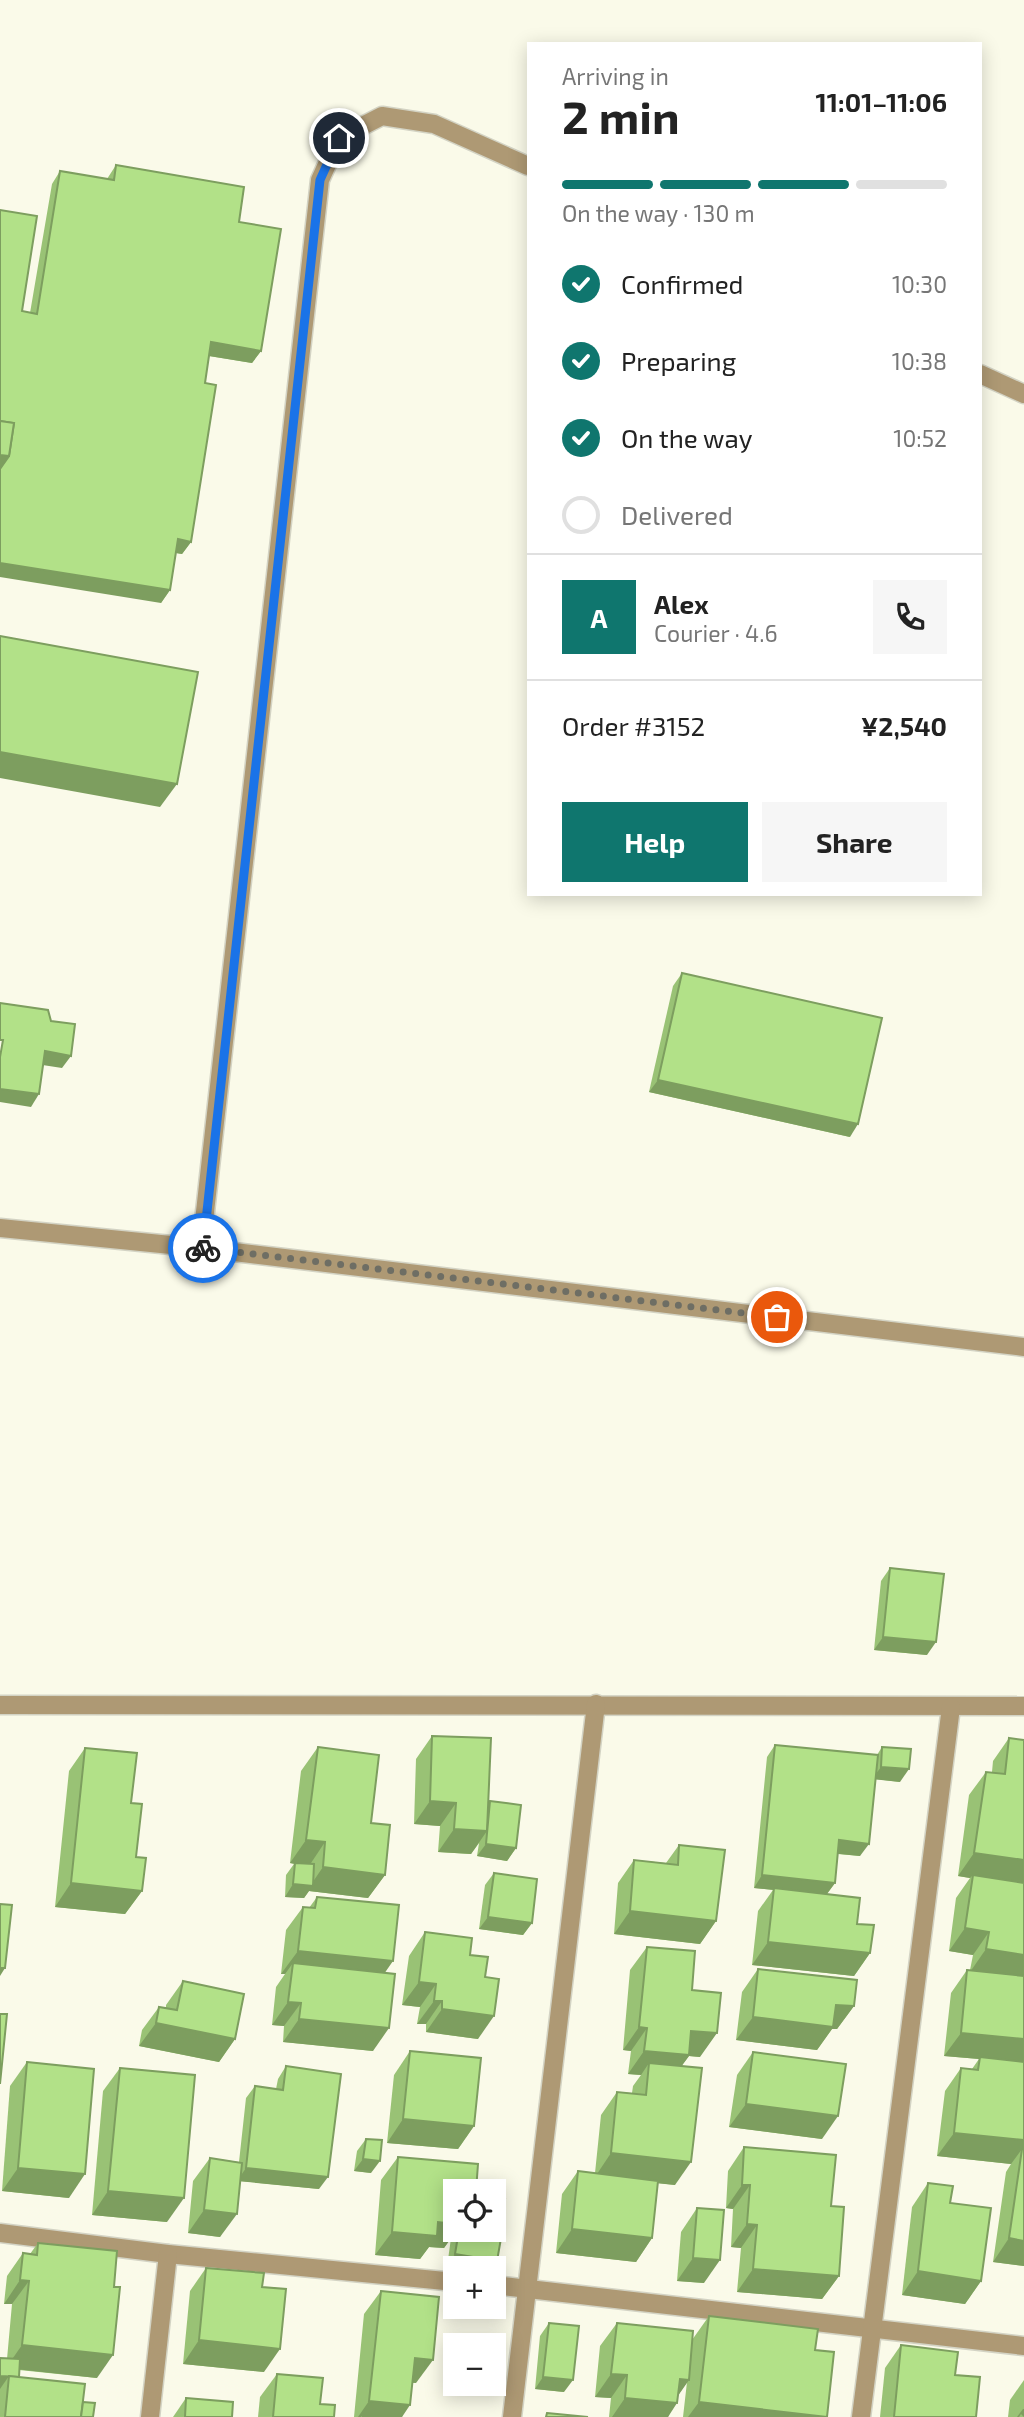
<!DOCTYPE html>
<html lang="en">
<head>
<meta charset="utf-8">
<style>
  :root { --surface:#fff; --page:#f6f6f6; --text:#222; --muted:#767676; --line:#e0e0e0; --accent:#0f766e }
  body { margin:0; font-family:"Exo 2",sans-serif; background:var(--page); color:var(--text); height:100vh; display:flex; flex-direction:column; font-size:26px; white-space:nowrap }
  * { box-sizing:border-box; margin:0 }
  p { font-size:23px; color:var(--muted) }
  .icon { flex:none; width:38px; height:38px; fill:none; stroke:currentColor; stroke-width:2; stroke-linecap:round; stroke-linejoin:round }
  .map { position:relative; flex:1; overflow:hidden }
  .panel { position:absolute; left:527px; top:42px; width:455px; height:854px; display:flex; flex-direction:column; background:var(--surface); border-radius:0px; box-shadow:0 4px 18px #0003 }
  .panel>* { flex:none }
  .fabs { position:absolute; left:443px; top:2179px; display:grid; gap:14px }
  .fabs a { display:grid; place-items:center; width:63px; height:63px; border-radius:0px; background:var(--surface); box-shadow:0 4px 18px #0003; font-size:35px }
  .pin { position:absolute; display:grid; place-items:center; width:60px; height:60px; color:#fff; margin:-30px; border:4px solid #fff; border-radius:50%; box-shadow:0 2px 7px #0007 }
  .courier { position:absolute; display:grid; place-items:center; width:70px; height:70px; margin:-35px; border:5px solid #1a73e8; border-radius:50%; background:#fff; color:#222; box-shadow:0 2px 9px #0007 }
  .head em { font-style:normal; font-weight:700 }
  .head div { display:flex; flex-direction:column-reverse }
  .head { display:flex; align-items:center; justify-content:space-between; height:119px; padding:0 35px }
  h1 { font-size:46px; font-weight:700; line-height:52px }
  .bar { display:grid; grid-template-columns:repeat(4,1fr); gap:10px 7px; align-content:center; height:84px; padding:0 35px }
  .bar i { height:9px; border-radius:5px; background:var(--line) }
  .bar .on { background:var(--accent) }
  .bar p { grid-column:span 4 }
  .line { display:flex; align-items:center; gap:18px; padding:0 35px; border-top:2px solid var(--line) }
  .line div { flex:1 }
  .round { display:grid; place-items:center; flex:none; width:74px; height:74px; border-radius:0px; background:var(--page) }
  ol { padding:0 35px; list-style:none }
  li { display:flex; align-items:center; gap:21px; height:77px }
  li p { margin-inline-start:auto }
  li .icon { padding:7px; border-radius:50%; background:var(--accent); color:#fff; stroke-width:4 }
  li:last-child { color:var(--muted) }
  li i { width:38px; height:38px; border:4px solid var(--line); border-radius:50% }
  .action { display:flex; gap:14px; margin-top:auto; padding:14px 35px }
  .action a { flex:1; height:80px; border-radius:0px; background:var(--accent); color:#fff; font-size:28px; font-weight:700; line-height:80px; text-align:center }
  .action a+a { background:var(--page); color:var(--text) }
  .map>svg:first-child { display:block }
</style>
</head>
<body>
<div class="map">
<svg width="1024" height="2417" viewBox="0 0 1024 2417">
  <rect width="100%" height="100%" fill="#fafae9"/>
  <g fill="none" stroke-linecap="round" stroke-linejoin="round">
    <defs>
      <g id="minor">
        <path d="M980,374L1024,394"/>
        <path d="M0,1228L201,1248L1024,1347"/>
        <path d="M201,1248L320,180L339,138L382,116L434,124L528,166"/>
        <path d="M0,1705L1024,1706"/>
        <path d="M0,2233L168,2254L455,2282"/>
        <path d="M494,2285L1024,2346"/>
        <path d="M150,2417L168,2254"/>
        <path d="M512,2417L596,1704"/>
        <path d="M861,2417L951,1707"/>
      </g>
    </defs>
    <use href="#minor" stroke="#d3d3c4" stroke-width="21"/>
    <use href="#minor" stroke="#ae9974" stroke-width="18"/>
  </g>
  <g fill="#99c275">
    <path d="M116,165L239,222L261,351L252,363L209,356L205,383L191,542L182,554L176,553L170,590L161,603L22,311L30,313L52,184L60,171L107,179Z"/>
    <path d="M682,973L850,1137L649,1092L673,986Z"/>
    <path d="M890,1568L927,1655L874,1650L881,1581Z"/>
    <path d="M432,1736L488,1803L490,1801L516,1848L507,1861L477,1856L479,1843L471,1854L438,1852L440,1826L414,1824L416,1759Z"/>
    <path d="M1009,1738L1024,1740V2266L993,2262L1006,2172L1011,2164L937,2156L945,2091L961,2068L972,2069L979,2059L944,2056L951,1993L967,1970H970L973,1955L949,1951L956,1898L970,1878L958,1876L969,1795L986,1772H992L993,1761Z"/>
    <path d="M775,1745L877,1755L882,1747L900,1782L875,1779L860,1856L838,1854L835,1883L827,1894L857,1924L870,1953L854,1976L752,1965L758,1911L773,1890L754,1888L767,1757Z"/>
    <path d="M318,1747L371,1823L385,1875L368,1898L309,1891L304,1898L285,1897L286,1875L294,1864L290,1863L301,1771Z"/>
    <path d="M85,1748L131,1803L136,1857L142,1891L125,1914L55,1907L69,1771Z"/>
    <path d="M679,1845L716,1921L700,1944L614,1934L618,1883L634,1860L666,1863Z"/>
    <path d="M494,1873L532,1923L523,1935L479,1929L485,1885Z"/>
    <path d="M317,1897L385,1973L373,2051L283,2042L284,2026L272,2025L276,1987L285,1974H281L286,1930L303,1907L309,1908Z"/>
    <path d="M425,1932L470,1955L485,1977L478,2039L426,2032V2024H417L420,2007L402,2005L409,1956Z"/>
    <path d="M647,1947L692,1990L700,2057L689,2056L681,2066L675,2185L658,2183L652,2238L636,2262L556,2253L562,2194L578,2171L595,2173L601,2115L617,2092L632,2093L633,2086L641,2075L628,2074L631,2051L623,2050L630,1970Z"/>
    <path d="M758,1969L854,2006L837,2029H832L817,2050L736,2040L742,1992Z"/>
    <path d="M183,1981L235,2039L219,2062L139,2046L142,2030L159,2007L166,2008V2005Z"/>
    <path d="M410,2051L474,2126L458,2149L387,2143L394,2075Z"/>
    <path d="M753,2052L822,2139L729,2127L737,2075Z"/>
    <path d="M27,2062L69,2198L2,2191L10,2086Z"/>
    <path d="M286,2066L319,2189L240,2181L220,2237L188,2233L193,2181L210,2158L239,2162L246,2098L255,2086L276,2089L278,2079Z"/>
    <path d="M120,2068L167,2222L92,2215L103,2091Z"/>
    <path d="M366,2139L371,2173L354,2171L357,2151Z"/>
    <path d="M744,2147L831,2206L839,2276L822,2299L737,2292L741,2248L731,2247L733,2209L726,2208L728,2171Z"/>
    <path d="M398,2157L455,2230H494L497,2226V2261L493,2268H455L447,2267L451,2238L444,2248L429,2247L420,2259L375,2255L381,2180Z"/>
    <path d="M928,2183L950,2203L981,2281L965,2304L902,2295L912,2207Z"/>
    <path d="M697,2208L704,2283L677,2281L681,2232Z"/>
    <path d="M38,2243L97,2378L19,2370V2377L83,2402L93,2417H0V2358L7,2359L12,2304H4L7,2276L23,2253L30,2254Z"/>
    <path d="M206,2268L262,2287L264,2372L183,2364L190,2291Z"/>
    <path d="M381,2291L416,2383H412L402,2417H354L364,2314Z"/>
    <path d="M709,2316L815,2350L827,2417H683L687,2382L678,2395L668,2417H609L611,2398L595,2397L600,2346L617,2323L692,2340Z"/>
    <path d="M549,2323L564,2392L535,2389L540,2336Z"/>
    <path d="M901,2345L955,2375L976,2417H880L885,2368Z"/>
    <path d="M277,2374L320,2404L334,2417H258L260,2397Z"/>
    <path d="M1024,2380V2417H1008L1010,2400Z"/>
    <path d="M186,2398L232,2417H173Z"/>
  </g>
  <g fill="#7d9e5f">
    <path d="M211,342L261,351L252,363L203,355Z"/>
    <path d="M0,455L9,456L0,469Z"/>
    <path d="M178,539L191,542L182,554L170,552Z"/>
    <path d="M0,563L170,590L161,603L0,577Z"/>
    <path d="M0,752L177,784L160,807L0,778Z"/>
    <path d="M45,1051L71,1056L62,1068L36,1064Z"/>
    <path d="M658,1080L858,1124L850,1137L649,1092Z"/>
    <path d="M0,1089L39,1094L31,1107L0,1102Z"/>
    <path d="M883,1637L936,1642L927,1655L874,1650Z"/>
    <path d="M881,1767L909,1769L900,1782L872,1779Z"/>
    <path d="M430,1801L456,1803L440,1826L414,1824Z"/>
    <path d="M454,1829L487,1831L471,1854L438,1852Z"/>
    <path d="M306,1840L325,1842L309,1866L290,1863Z"/>
    <path d="M839,1840L869,1844L860,1856L830,1853Z"/>
    <path d="M486,1844L516,1848L507,1861L477,1856Z"/>
    <path d="M974,1853L1024,1860V1885L973,1875L970,1878L958,1876Z"/>
    <path d="M323,1867L385,1875L368,1898L309,1891L304,1898L285,1897L293,1884L310,1886Z"/>
    <path d="M762,1875L835,1883L826,1895L754,1888Z"/>
    <path d="M71,1883L142,1891L125,1914L55,1907Z"/>
    <path d="M630,1911L716,1921L700,1944L614,1934Z"/>
    <path d="M488,1917L532,1923L523,1935L479,1929Z"/>
    <path d="M965,1928L989,1932L973,1955L949,1951Z"/>
    <path d="M768,1942L870,1953L854,1976L752,1965Z"/>
    <path d="M986,1949L1024,1955V1981L970,1972Z"/>
    <path d="M298,1951L393,1961L377,1984L293,1963L285,1974H281Z"/>
    <path d="M0,1968H5L0,1976Z"/>
    <path d="M419,1982L436,1984L420,2007L402,2005Z"/>
    <path d="M434,2001H442L426,2024H417Z"/>
    <path d="M288,2002L301,2003L284,2026L272,2025Z"/>
    <path d="M836,2005L854,2006L837,2029H832L817,2050L736,2040L753,2017Z"/>
    <path d="M442,2009L494,2016L478,2039L426,2032Z"/>
    <path d="M299,2019L389,2028L373,2051L283,2042Z"/>
    <path d="M156,2023L235,2039L219,2062L139,2046Z"/>
    <path d="M639,2027L647,2028L631,2051L623,2050Z"/>
    <path d="M691,2031L717,2033L700,2057L689,2056L673,2078L649,2063L641,2075L628,2074L644,2051Z"/>
    <path d="M961,2033L1024,2039V2064L980,2057L979,2059L944,2056Z"/>
    <path d="M746,2104L838,2116L822,2139L729,2127Z"/>
    <path d="M403,2119L474,2126L458,2149L387,2143Z"/>
    <path d="M954,2133L1024,2140V2165L1022,2149L1011,2164L937,2156Z"/>
    <path d="M611,2153L691,2162L675,2185L595,2177Z"/>
    <path d="M363,2159L380,2161L371,2173L354,2171Z"/>
    <path d="M18,2168L85,2174L69,2198L2,2191Z"/>
    <path d="M246,2168L328,2177L319,2189L237,2181Z"/>
    <path d="M742,2185H750L733,2209L726,2208Z"/>
    <path d="M108,2191L184,2198L167,2222L92,2215Z"/>
    <path d="M204,2210L237,2214L220,2237L188,2233Z"/>
    <path d="M494,2217L502,2218L494,2231Z"/>
    <path d="M438,2222L455,2224V2230H457L444,2248L429,2247L420,2259L375,2255L392,2232Z"/>
    <path d="M747,2224L757,2225L741,2248L731,2247Z"/>
    <path d="M572,2229L652,2238L636,2262L556,2253Z"/>
    <path d="M1009,2238L1024,2241V2266L993,2262Z"/>
    <path d="M455,2254L497,2261L493,2268H455L447,2267Z"/>
    <path d="M693,2258L720,2260L704,2283L677,2281Z"/>
    <path d="M753,2269L839,2276L822,2299L737,2292Z"/>
    <path d="M918,2271L981,2281L965,2304L902,2295Z"/>
    <path d="M20,2280L29,2281L12,2304H4Z"/>
    <path d="M199,2340L280,2349L264,2372L183,2364Z"/>
    <path d="M22,2345L113,2355L97,2378L6,2368Z"/>
    <path d="M415,2358L433,2360L416,2383L398,2381Z"/>
    <path d="M611,2374L627,2375L611,2398L595,2397Z"/>
    <path d="M0,2376H9L0,2389Z"/>
    <path d="M543,2377L573,2380L564,2392L535,2389Z"/>
    <path d="M680,2379L689,2380L673,2403H677L668,2417H612L625,2398Z"/>
    <path d="M369,2401L410,2405L402,2417H362V2416L361,2417H358Z"/>
    <path d="M699,2402L827,2417H688Z"/>
    <path d="M1023,2409H1024V2417L1021,2414L1019,2417H1017Z"/>
  </g>
  <g fill="#b2e188" stroke="#7d9e5f" stroke-width="2">
    <path d="M116,165L244,187L239,222L281,229L261,351L211,342L205,383L216,385L191,542L178,539L170,590L0,563V469L9,456L14,423L0,421V210L37,216L22,311L37,314L60,171L114,180Z"/>
    <path d="M0,421L14,423L9,456L0,455Z"/>
    <path d="M0,636L198,672L177,784L0,752Z"/>
    <path d="M682,973L882,1018L858,1124L658,1080Z"/>
    <path d="M0,1003L48,1010L51,1021L75,1024L71,1056L45,1051L39,1094L0,1089V1057L3,1040H0Z"/>
    <path d="M890,1568L944,1574L936,1642L883,1637Z"/>
    <path d="M432,1736L491,1738L487,1831L454,1829L456,1803L430,1801Z"/>
    <path d="M1009,1738L1024,1740V1860L974,1853L986,1772L1005,1774Z"/>
    <path d="M775,1745L878,1755L869,1844L839,1840L835,1883L762,1875Z"/>
    <path d="M318,1747L379,1755L371,1823L390,1825L385,1875L323,1867L325,1842L306,1840Z"/>
    <path d="M882,1747L911,1749L909,1769L881,1767Z"/>
    <path d="M85,1748L137,1753L131,1803L142,1804L136,1857L146,1858L142,1891L71,1883Z"/>
    <path d="M490,1801L521,1805L516,1848L486,1844Z"/>
    <path d="M679,1845L725,1850L716,1921L630,1911L634,1860L678,1865Z"/>
    <path d="M295,1863L314,1864L313,1886L293,1884Z"/>
    <path d="M494,1873L537,1879L532,1923L488,1917Z"/>
    <path d="M973,1875L1024,1883V1955L986,1949L989,1932L965,1928Z"/>
    <path d="M774,1888L860,1898L857,1924L874,1925L870,1953L768,1942Z"/>
    <path d="M317,1897L399,1905L393,1961L298,1951L303,1907L315,1908Z"/>
    <path d="M0,1904L12,1905L5,1968H0Z"/>
    <path d="M425,1932L472,1938L470,1955L488,1957L485,1977L499,1979L494,2016L442,2009V2001H434L436,1984L419,1982Z"/>
    <path d="M647,1947L695,1951L692,1990L721,1993L717,2033L691,2031L689,2055L644,2051L647,2028L639,2027Z"/>
    <path d="M293,1963L395,1974L389,2028L299,2019L301,2003L288,2002Z"/>
    <path d="M758,1969L857,1980L854,2006L836,2005L833,2027L753,2017Z"/>
    <path d="M967,1970L1024,1976V2039L961,2033Z"/>
    <path d="M183,1981L244,1994L235,2039L156,2023L159,2007L177,2010Z"/>
    <path d="M0,2014H7L0,2084Z"/>
    <path d="M410,2051L481,2058L474,2126L403,2119Z"/>
    <path d="M753,2052L846,2064L838,2116L746,2104Z"/>
    <path d="M980,2057L1024,2062V2140L954,2133L961,2068L978,2070Z"/>
    <path d="M27,2062L94,2069L85,2174L18,2168Z"/>
    <path d="M649,2063L702,2068L691,2162L611,2153L617,2092L646,2095Z"/>
    <path d="M286,2066L341,2074L328,2177L246,2168L255,2086L283,2090Z"/>
    <path d="M120,2068L195,2075L184,2198L108,2191Z"/>
    <path d="M366,2139L382,2140L380,2161L363,2159Z"/>
    <path d="M744,2147L836,2155L831,2206L844,2207L839,2276L753,2269L757,2225L747,2224L750,2185H742Z"/>
    <path d="M1022,2149H1024V2241L1009,2238Z"/>
    <path d="M398,2157L478,2164L476,2191H455V2224L438,2222L437,2236L392,2232Z"/>
    <path d="M210,2158L242,2163L237,2214L204,2210Z"/>
    <path d="M578,2171L658,2181L652,2238L572,2229Z"/>
    <path d="M928,2183L953,2186L950,2203L991,2208L981,2281L918,2271Z"/>
    <path d="M494,2197L505,2199L502,2218L494,2217Z"/>
    <path d="M697,2208L724,2210L720,2260L693,2258Z"/>
    <path d="M494,2226L503,2227L497,2261L455,2254L459,2230H494Z"/>
    <path d="M38,2243L117,2251L114,2287H120L113,2355L22,2345L29,2281L20,2280L23,2253L37,2255Z"/>
    <path d="M206,2268L264,2273L262,2287L286,2289L280,2349L199,2340Z"/>
    <path d="M381,2291L439,2297L433,2360L415,2358L410,2405L369,2401Z"/>
    <path d="M709,2316L818,2329L815,2350L834,2352L827,2417L699,2402Z"/>
    <path d="M549,2323L579,2326L573,2380L543,2377Z"/>
    <path d="M617,2323L693,2331L689,2380L680,2379L677,2403L625,2398L627,2375L611,2374Z"/>
    <path d="M901,2345L958,2352L955,2375L980,2377L976,2417H894Z"/>
    <path d="M0,2358L20,2359L19,2377L0,2376Z"/>
    <path d="M277,2374L323,2378L320,2404L335,2405L334,2417H273Z"/>
    <path d="M9,2376L85,2384L81,2417H5Z"/>
    <path d="M186,2398L233,2402L232,2417H185Z"/>
    <path d="M83,2402L95,2403L93,2417H81Z"/>
    <path d="M547,2413L588,2417H546Z"/>
  </g>
  <g fill="none" stroke-linecap="round" stroke-linejoin="round">
    <path stroke="#6e6e64" stroke-width="7" stroke-dasharray="0 12.6" d="M203,1248L777,1317"/>
    <path stroke="#1a73e8" stroke-width="9" d="M203,1248L320,180L339,138"/>
  </g>
</svg>
<div class="fabs">
<a><svg class="icon" aria-label="locate" viewBox="0 0 24 24"><circle cx="12" cy="12" r="6"/><path d="M12 2v4M12 18v4M2 12h4M18 12h4"/></svg></a>
<a>+</a>
<a>−</a>
</div>
<div class="pin" style="left:777px;top:1317px;background:#ea580c"><svg class="icon" aria-label="bag" viewBox="0 0 24 24"><path d="M5 8h14l-1 12H6zM9 8a3 3 0 0 1 6 0"/></svg></div>
<div class="pin" style="left:339px;top:138px;background:#1f2937"><svg class="icon" aria-label="home" viewBox="0 0 24 24"><path d="M3 11l9-7 9 7M6 9v11h12V9"/></svg></div>
<div class="courier" style="left:203px;top:1248px"><svg class="icon" aria-label="bike" viewBox="0 0 24 24"><circle cx="6" cy="16" r="4"/><circle cx="18" cy="16" r="4"/><path d="M6 16l4-8h5l3 8M10 8l3 8H6M13 5h3"/></svg></div>
<section class="panel">
<div class="head"><div><h1>2 min</h1><p>Arriving in</p></div><em>11:01–11:06</em></div>
<div class="bar"><i class="on"></i><i class="on"></i><i class="on"></i><i></i><p>On the way · 130 m</p></div>
<ol>
<li><svg class="icon" aria-label="check" viewBox="0 0 24 24"><path d="M5 12l5 5 9-10"/></svg>Confirmed<p>10:30</p></li>
<li><svg class="icon" aria-label="check" viewBox="0 0 24 24"><path d="M5 12l5 5 9-10"/></svg>Preparing<p>10:38</p></li>
<li><svg class="icon" aria-label="check" viewBox="0 0 24 24"><path d="M5 12l5 5 9-10"/></svg>On the way<p>10:52</p></li>
<li><i></i>Delivered</li>
</ol>
<div class="line" style="height:126px"><b class="round" style="background:var(--accent);color:#fff">A</b><div><b>Alex</b><p>Courier · 4.6</p></div><a class="round"><svg class="icon" aria-label="phone" viewBox="0 0 24 24"><path d="M5 4h4l2 5-3 2q2 4 5 5l2-3 5 2v4C11 20 4 13 5 4z"/></svg></a></div>
<div class="line" style="height:91px"><div>Order #3152</div><b>¥2,540</b></div>
<div class="action"><a>Help</a><a>Share</a></div>
</section>
</div>
</body>
</html>
